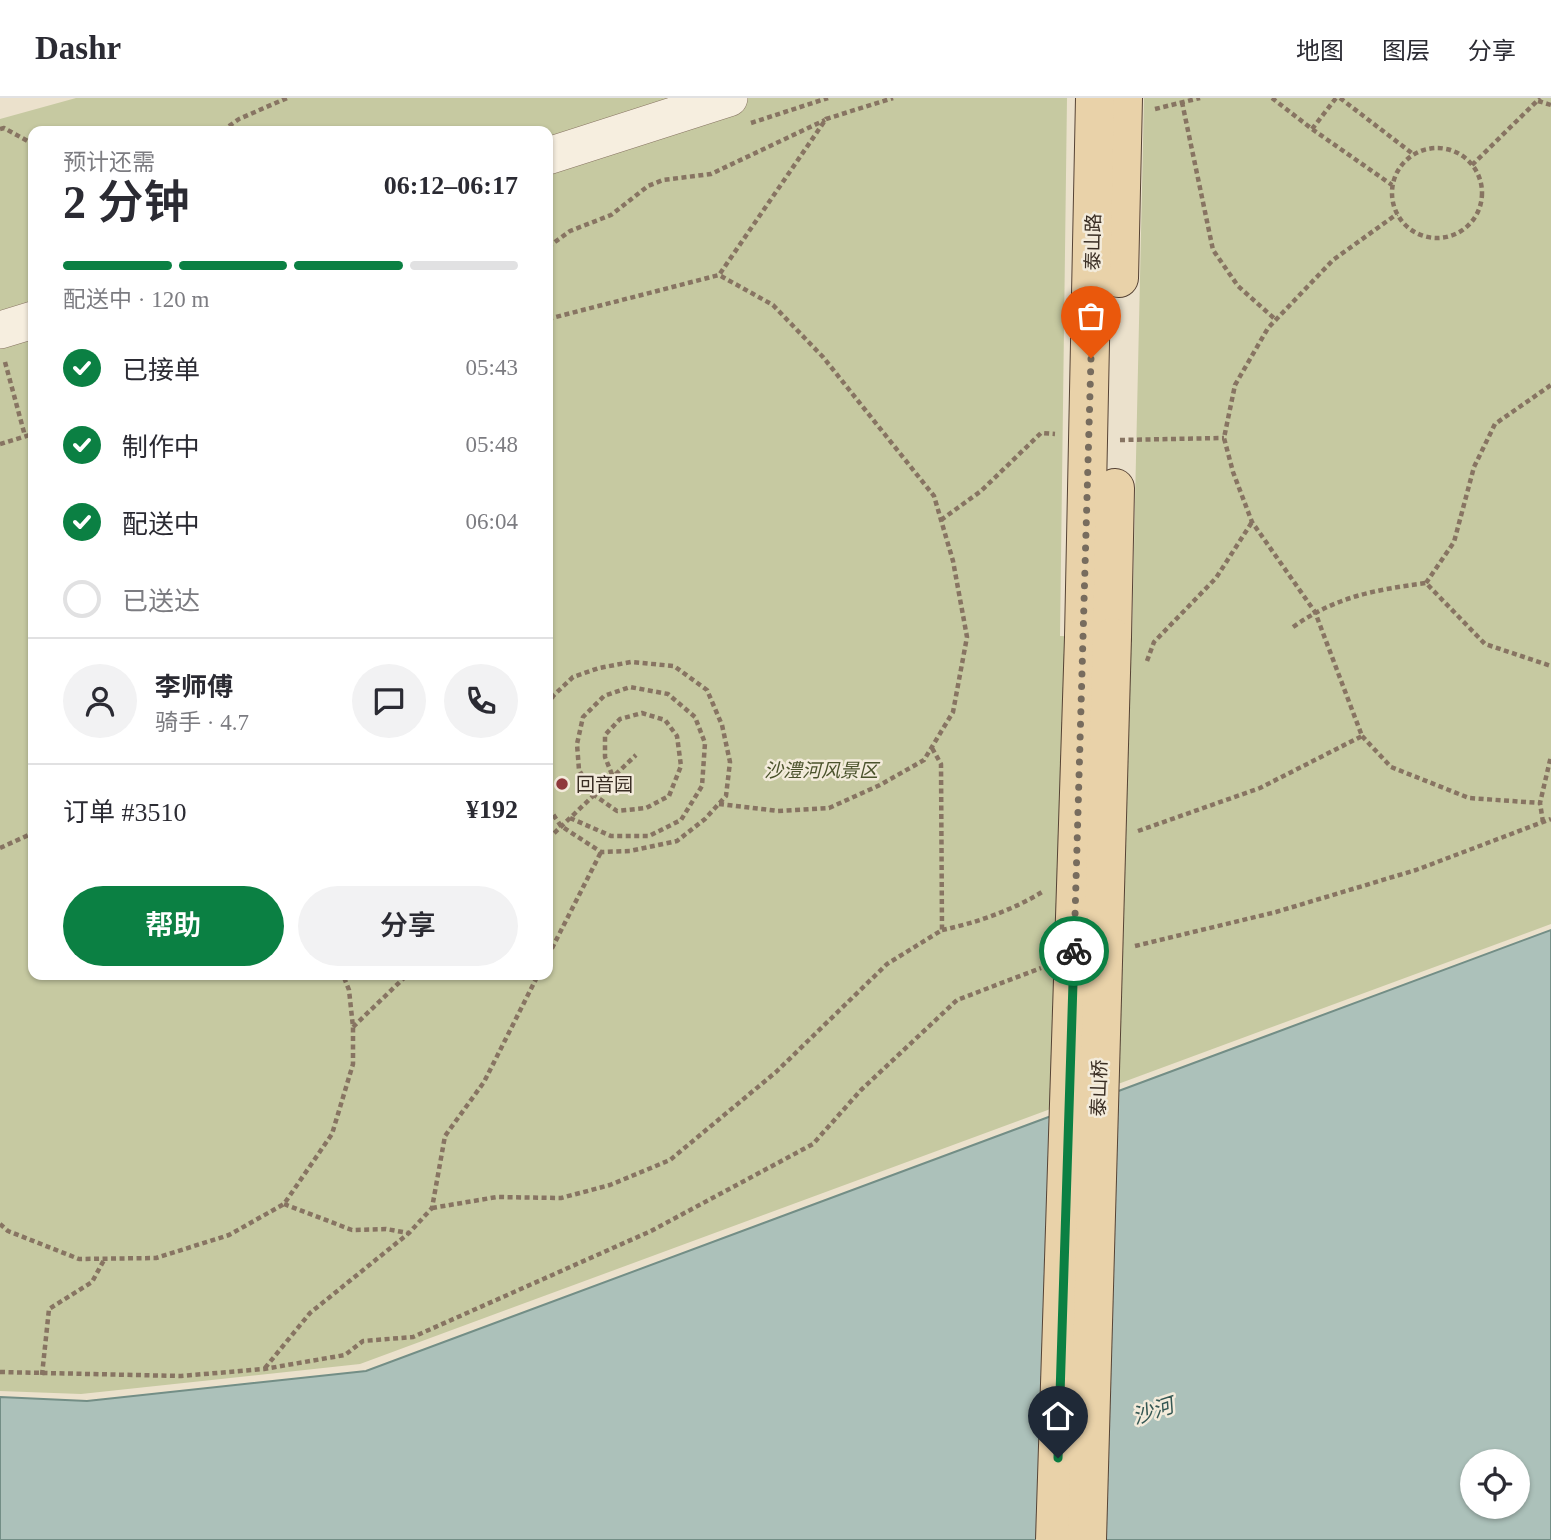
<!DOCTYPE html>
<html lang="zh">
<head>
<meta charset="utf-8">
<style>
  :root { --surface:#fff; --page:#f2f2f3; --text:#2b2b33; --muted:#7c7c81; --line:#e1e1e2; --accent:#0b8043 }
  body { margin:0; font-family:"Times New Roman","Noto Sans SC",serif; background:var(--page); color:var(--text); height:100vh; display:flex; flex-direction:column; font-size:26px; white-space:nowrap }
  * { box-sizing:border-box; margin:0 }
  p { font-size:23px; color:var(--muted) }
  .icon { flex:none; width:38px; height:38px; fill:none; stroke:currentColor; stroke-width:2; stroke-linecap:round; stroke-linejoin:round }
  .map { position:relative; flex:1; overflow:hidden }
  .drawer { position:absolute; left:28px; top:28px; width:525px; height:854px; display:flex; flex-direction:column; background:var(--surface); border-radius:14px; box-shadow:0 2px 5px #0004 }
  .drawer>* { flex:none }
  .tools { position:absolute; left:1460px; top:1351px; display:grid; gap:14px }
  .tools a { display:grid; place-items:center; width:70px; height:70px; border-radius:50%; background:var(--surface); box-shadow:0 2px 5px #0004; font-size:35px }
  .pin { position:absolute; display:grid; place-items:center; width:60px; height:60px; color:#fff; margin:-72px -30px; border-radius:50% 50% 50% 0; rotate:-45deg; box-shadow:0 0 7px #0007 }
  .pin .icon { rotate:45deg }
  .courier { position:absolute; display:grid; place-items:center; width:70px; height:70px; margin:-35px; border:5px solid #0b8043; border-radius:50%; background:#fff; color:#222; box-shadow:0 2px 9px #0007 }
  .head em { font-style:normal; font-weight:600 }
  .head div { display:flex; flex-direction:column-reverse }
  .head { display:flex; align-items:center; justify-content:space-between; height:119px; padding:0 35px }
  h1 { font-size:46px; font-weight:600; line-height:52px }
  .bar { display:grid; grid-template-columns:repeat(4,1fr); gap:10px 7px; align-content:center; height:84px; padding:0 35px }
  .bar i { height:9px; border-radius:5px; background:var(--line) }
  .bar .current { background:var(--accent) }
  .bar p { grid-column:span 4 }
  .line { display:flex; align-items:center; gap:18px; padding:0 35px; border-top:2px solid var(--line) }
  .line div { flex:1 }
  .round { display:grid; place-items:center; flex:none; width:74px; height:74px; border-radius:37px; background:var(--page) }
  ol { padding:0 35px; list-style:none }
  li { display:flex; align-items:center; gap:21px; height:77px }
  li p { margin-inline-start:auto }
  li .icon { padding:7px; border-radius:50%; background:var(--accent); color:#fff; stroke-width:4 }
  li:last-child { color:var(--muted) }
  li i { width:38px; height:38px; border:4px solid var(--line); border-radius:50% }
  .button { display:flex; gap:14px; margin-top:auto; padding:14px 35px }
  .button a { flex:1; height:80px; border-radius:42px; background:var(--accent); color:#fff; font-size:28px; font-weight:600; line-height:80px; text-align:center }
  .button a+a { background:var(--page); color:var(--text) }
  header { display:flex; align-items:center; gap:42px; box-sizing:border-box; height:98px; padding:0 35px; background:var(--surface); border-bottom:2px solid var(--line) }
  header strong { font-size:33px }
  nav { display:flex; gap:38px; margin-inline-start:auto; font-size:24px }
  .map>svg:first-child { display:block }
</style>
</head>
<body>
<header>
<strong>Dashr</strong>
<nav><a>地图</a><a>图层</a><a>分享</a></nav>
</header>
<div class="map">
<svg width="1551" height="1442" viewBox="0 0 1551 1442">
  <rect width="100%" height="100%" fill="#ebe1cc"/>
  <path fill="#c6c9a1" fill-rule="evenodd" d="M76,0H1067L1060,538L1132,540L1144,0H1551V826L360,1266L81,1296L0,1293V21ZM33,33H548V877H33Z"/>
  <path fill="#acc1ba" stroke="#738e86" stroke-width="2" fill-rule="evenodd" d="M1551,832V1442H0V1299L87,1303L366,1273ZM1472,1363H1517V1409H1472Z"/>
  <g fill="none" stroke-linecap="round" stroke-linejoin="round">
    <defs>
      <g id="minor">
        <path d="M548,58L729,0"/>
        <path d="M0,232L33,222"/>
      </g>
      <g id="major">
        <path d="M1119,180L1123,0"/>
        <path d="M1084,539L1095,0"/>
        <path d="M1112,539L1115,390"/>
      </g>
    </defs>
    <use href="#minor" stroke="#877462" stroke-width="38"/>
    <use href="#major" stroke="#564335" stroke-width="40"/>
    <g stroke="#877462" stroke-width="4.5" stroke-dasharray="5 3.5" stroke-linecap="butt">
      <path d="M1272,0L1312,31L1392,87"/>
      <path d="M1340,0L1413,56"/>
      <path d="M1538,3L1551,7"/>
      <path d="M1182,4L1213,152L1238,188L1276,222"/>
      <path d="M1155,11L1200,0"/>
      <path d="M751,25L828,0"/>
      <path d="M0,31L4,30L33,46"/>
      <path d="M1312,31L1336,0"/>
      <path d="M222,33L239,21L287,0"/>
      <circle cx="1437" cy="95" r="45"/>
      <path d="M1472,67L1540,0"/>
      <path d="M548,149L570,133L611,117L648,88L663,82L711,76L825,22"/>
      <path d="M548,221L719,177L826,21L893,0"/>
      <path d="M5,264L25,338"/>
      <path d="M1120,342L1224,340"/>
      <path d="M0,346L33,336"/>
      <path d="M941,422L981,393L1041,335L1055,336"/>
      <path d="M1426,485L1454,444L1474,369L1495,326L1551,287"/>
      <path d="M1293,529C1337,498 1375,492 1426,485L1485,546L1551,568"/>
      <path d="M1147,563L1154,544L1216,480L1252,424"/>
      <path d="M548,608L553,598L573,579L599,570L631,564L674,568L707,592L722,627L730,664L726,698L705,721L677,743L630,753L601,754L561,728L548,709"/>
      <path d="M1362,638L1391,669L1469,700L1540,705"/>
      <path d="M719,706L778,713L829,710L880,687L924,662L953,614L967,539L953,463L934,398L823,259L773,207L719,177"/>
      <path d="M570,720L611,738H649L681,722L702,688L705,645L695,619L668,596L630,589L604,598L583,619L577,646L579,672L594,697L617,713L646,710L669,698L681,668L677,638L665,622L642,615L620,621L605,637V659L613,679"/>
      <path d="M1543,724L1540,705L1551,658"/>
      <path d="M1138,733L1260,690L1362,638L1315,514L1252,424L1233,374L1224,340L1235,287L1268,230L1333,162L1397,116"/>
      <path d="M548,741L636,657"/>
      <path d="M0,750L33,735"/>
      <path d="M942,832C976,825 1013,812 1042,794"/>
      <path d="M1135,848L1276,814L1416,772L1551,721"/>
      <path d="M548,858L601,754"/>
      <path d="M353,929L407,877"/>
      <path d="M284,1106L352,1132L386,1131L408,1135"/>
      <path d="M432,1110L497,1099L561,1100L610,1087L670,1062L776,974L887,866L942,832L941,666L932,650"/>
      <path d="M0,1126L8,1133L79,1161L156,1160L229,1137L284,1106L332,1036L353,966V929L349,892L343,877"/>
      <path d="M265,1270L310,1215L409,1135L432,1110L445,1038L484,984L538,877"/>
      <path d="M0,1274L181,1278L264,1271L345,1257L363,1243L413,1239L651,1133L813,1046L861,992L957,902L1041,870"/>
      <path d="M42,1277L49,1211L92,1184L104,1162"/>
    </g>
    <use href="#minor" stroke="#f6eedf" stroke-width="37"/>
    <use href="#major" stroke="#e9d2a9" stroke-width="38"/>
    <defs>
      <g id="major-bridge">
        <path d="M1055,1442L1084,539"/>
        <path d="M1087,1442L1112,539"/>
      </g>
    </defs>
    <use href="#major-bridge" stroke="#564335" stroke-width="40" stroke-linecap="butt"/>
    <use href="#major-bridge" stroke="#e9d2a9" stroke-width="38"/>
  </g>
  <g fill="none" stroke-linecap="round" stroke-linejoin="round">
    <path stroke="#776c5e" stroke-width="7" stroke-dasharray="0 12.6" d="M1074,853L1091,260"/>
    <path stroke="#0b8043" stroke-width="9" d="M1058,1360L1074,853"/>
  </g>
  <circle fill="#90383c" stroke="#f3ebdb" stroke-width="2.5" cx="562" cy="686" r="7"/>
  <g text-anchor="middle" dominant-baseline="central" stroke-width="5" stroke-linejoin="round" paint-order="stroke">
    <g font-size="19" fill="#392d23" stroke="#f3ebdb">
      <text transform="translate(1093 144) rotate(-89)">泰山路</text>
      <text transform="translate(1099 990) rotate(-88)">泰山桥</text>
    </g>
    <g font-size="19" font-style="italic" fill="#4b532c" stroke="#f3ebdb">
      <text x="821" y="672">沙澧河风景区</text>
    </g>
    <g font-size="19" fill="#392d23" stroke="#f3ebdb" text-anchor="start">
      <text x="576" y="686">回音园</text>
    </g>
    <g font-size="21" font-style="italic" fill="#345753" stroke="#f3ebdb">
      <text transform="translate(1153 1313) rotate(-18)">沙河</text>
    </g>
  </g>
</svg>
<div class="tools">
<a><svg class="icon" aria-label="locate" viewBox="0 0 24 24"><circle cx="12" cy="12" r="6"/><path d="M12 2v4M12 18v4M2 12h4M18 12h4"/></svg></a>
</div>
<div class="pin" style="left:1091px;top:260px;background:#ea580c"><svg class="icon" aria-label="bag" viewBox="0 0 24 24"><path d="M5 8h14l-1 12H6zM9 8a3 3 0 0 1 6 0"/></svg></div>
<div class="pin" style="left:1058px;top:1360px;background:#1f2937"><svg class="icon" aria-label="home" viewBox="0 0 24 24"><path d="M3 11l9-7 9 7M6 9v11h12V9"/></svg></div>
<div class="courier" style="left:1074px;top:853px"><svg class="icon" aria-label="bike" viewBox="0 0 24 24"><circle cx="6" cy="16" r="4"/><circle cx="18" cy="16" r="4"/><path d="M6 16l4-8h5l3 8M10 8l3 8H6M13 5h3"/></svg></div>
<section class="drawer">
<div class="head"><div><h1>2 分钟</h1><p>预计还需</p></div><em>06:12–06:17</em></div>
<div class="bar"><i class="current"></i><i class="current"></i><i class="current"></i><i></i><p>配送中 · 120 m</p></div>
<ol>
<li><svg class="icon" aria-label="check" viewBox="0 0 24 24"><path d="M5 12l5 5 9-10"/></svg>已接单<p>05:43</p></li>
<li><svg class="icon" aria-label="check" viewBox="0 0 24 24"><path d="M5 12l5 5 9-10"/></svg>制作中<p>05:48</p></li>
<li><svg class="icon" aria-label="check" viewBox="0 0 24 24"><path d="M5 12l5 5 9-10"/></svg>配送中<p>06:04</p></li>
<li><i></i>已送达</li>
</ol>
<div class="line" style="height:126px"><a class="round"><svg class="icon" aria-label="person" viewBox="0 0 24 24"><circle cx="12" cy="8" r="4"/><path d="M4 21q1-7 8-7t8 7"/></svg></a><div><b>李师傅</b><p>骑手 · 4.7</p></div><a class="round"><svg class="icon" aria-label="chat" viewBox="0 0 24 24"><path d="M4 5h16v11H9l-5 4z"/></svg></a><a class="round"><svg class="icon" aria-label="phone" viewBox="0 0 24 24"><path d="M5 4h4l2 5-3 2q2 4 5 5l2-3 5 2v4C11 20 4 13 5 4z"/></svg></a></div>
<div class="line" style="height:91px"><div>订单 #3510</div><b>¥192</b></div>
<div class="button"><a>帮助</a><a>分享</a></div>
</section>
</div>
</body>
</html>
